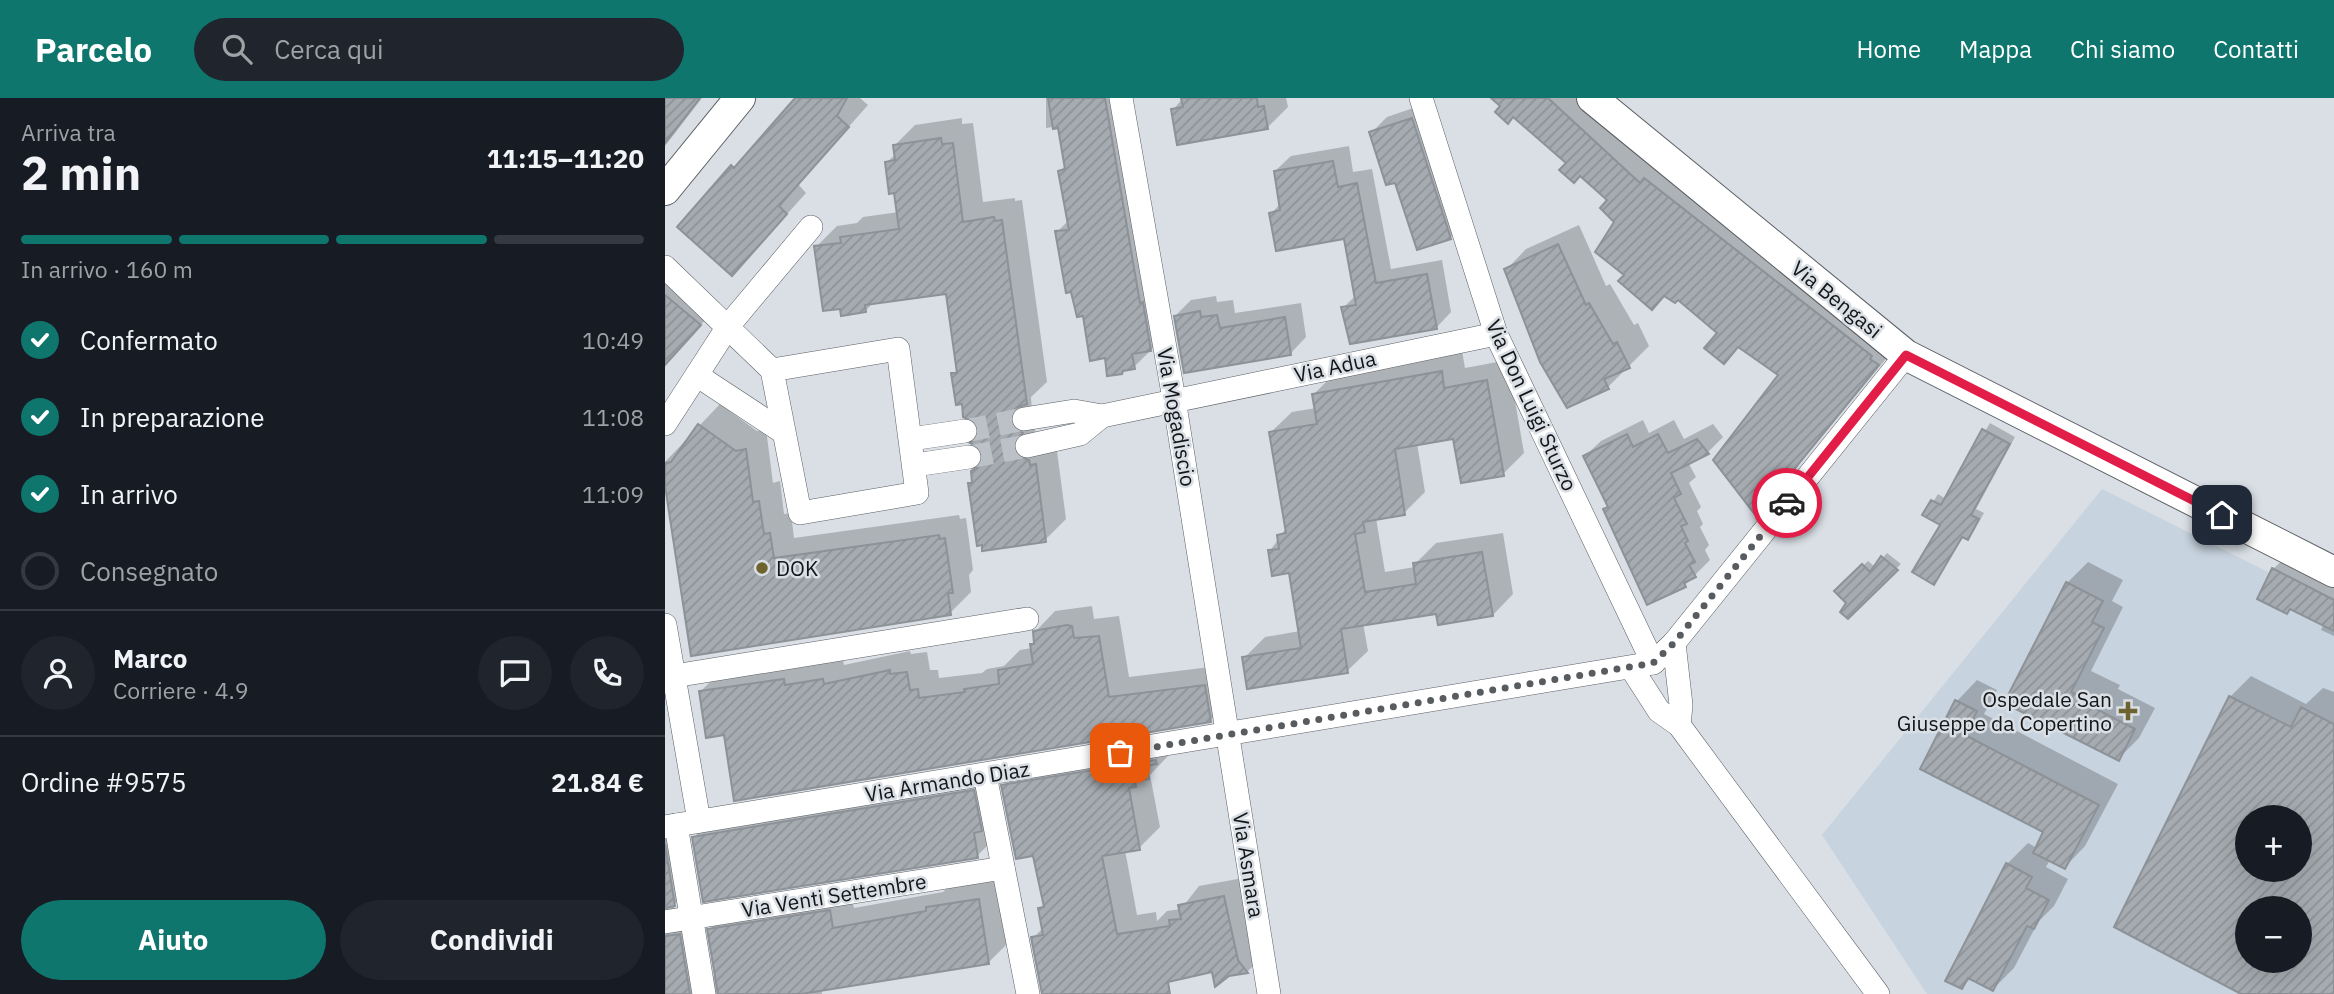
<!DOCTYPE html>
<html lang="it">
<head>
<meta charset="utf-8">
<style>
  :root { --surface:#171b24; --page:#20242c; --text:#f1f3f6; --muted:#9ea1a6; --line:#363941; --accent:#0f766e }
  body { margin:0; font-family:"IBM Plex Sans",sans-serif; background:var(--page); color:var(--text); height:100vh; display:flex; flex-direction:column; font-size:26px; white-space:nowrap }
  * { box-sizing:border-box; margin:0 }
  p { font-size:23px; color:var(--muted) }
  .icon { flex:none; width:38px; height:38px; fill:none; stroke:currentColor; stroke-width:2; stroke-linecap:round; stroke-linejoin:round }
  .map { position:relative; flex:1; overflow:hidden }
  .sheet { display:flex; flex-direction:column; background:var(--surface); width:665px }
  .sheet>* { flex:none }
  .buttons { position:absolute; left:1570px; top:707px; display:grid; gap:14px }
  .buttons a { display:grid; place-items:center; width:77px; height:77px; border-radius:50%; background:var(--surface); box-shadow:0 7px 28px #0002; font-size:35px }
  .pin { position:absolute; display:grid; place-items:center; width:60px; height:60px; color:#fff; margin:-30px; border-radius:14px; box-shadow:0 4px 10px #0006 }
  .courier { position:absolute; display:grid; place-items:center; width:70px; height:70px; margin:-35px; border:5px solid #e11d48; border-radius:50%; background:#fff; color:#222; box-shadow:0 2px 9px #0007 }
  .overview em { font-style:normal; font-weight:800 }
  .overview div { display:flex; flex-direction:column-reverse }
  .overview { display:flex; align-items:center; justify-content:space-between; height:119px; padding:0 21px }
  h1 { font-size:46px; font-weight:800; line-height:52px }
  .bar { display:grid; grid-template-columns:repeat(4,1fr); gap:10px 7px; align-content:center; height:84px; padding:0 21px }
  .bar i { height:9px; border-radius:5px; background:var(--line) }
  .bar .on { background:var(--accent) }
  .bar p { grid-column:span 4 }
  .line { display:flex; align-items:center; gap:18px; padding:0 21px; border-top:2px solid var(--line) }
  .line div { flex:1 }
  .round { display:grid; place-items:center; flex:none; width:74px; height:74px; border-radius:37px; background:var(--page) }
  ol { padding:0 21px; list-style:none }
  li { display:flex; align-items:center; gap:21px; height:77px }
  li p { margin-inline-start:auto }
  li .icon { padding:7px; border-radius:50%; background:var(--accent); color:#fff; stroke-width:4 }
  li:last-child { color:var(--muted) }
  li i { width:38px; height:38px; border:4px solid var(--line); border-radius:50% }
  .action { display:flex; gap:14px; margin-top:auto; padding:14px 21px }
  .action a { flex:1; height:80px; border-radius:42px; background:var(--accent); color:#fff; font-size:28px; font-weight:800; line-height:80px; text-align:center }
  .action a+a { background:var(--page); color:var(--text) }
  header { display:flex; align-items:center; gap:42px; box-sizing:border-box; height:98px; padding:0 35px; background:var(--accent); color:#fff }
  header strong { font-size:33px }
  nav { display:flex; gap:38px; margin-inline-start:auto; font-size:24px }
  .search { width:490px; height:63px; background:var(--page); display:flex; align-items:center; gap:18px; box-sizing:border-box; padding:0 24px; border-radius:38px; color:var(--muted); font-size:26px }
  main { display:flex; flex:1; min-height:0 }
  .map>svg:first-child { display:block }
</style>
</head>
<body>
<header>
<strong>Parcelo</strong>
<div class="search"><svg class="icon" aria-label="search" viewBox="0 0 24 24"><circle cx="10" cy="10" r="6"/><path d="M15 15l6 6"/></svg>Cerca qui</div>
<nav><a>Home</a><a>Mappa</a><a>Chi siamo</a><a>Contatti</a></nav>
</header>
<main>
<section class="sheet">
<div class="overview"><div><h1>2 min</h1><p>Arriva tra</p></div><em>11:15–11:20</em></div>
<div class="bar"><i class="on"></i><i class="on"></i><i class="on"></i><i></i><p>In arrivo · 160 m</p></div>
<ol>
<li><svg class="icon" aria-label="check" viewBox="0 0 24 24"><path d="M5 12l5 5 9-10"/></svg>Confermato<p>10:49</p></li>
<li><svg class="icon" aria-label="check" viewBox="0 0 24 24"><path d="M5 12l5 5 9-10"/></svg>In preparazione<p>11:08</p></li>
<li><svg class="icon" aria-label="check" viewBox="0 0 24 24"><path d="M5 12l5 5 9-10"/></svg>In arrivo<p>11:09</p></li>
<li><i></i>Consegnato</li>
</ol>
<div class="line" style="height:126px"><a class="round"><svg class="icon" aria-label="person" viewBox="0 0 24 24"><circle cx="12" cy="8" r="4"/><path d="M4 21q1-7 8-7t8 7"/></svg></a><div><b>Marco</b><p>Corriere · 4.9</p></div><a class="round"><svg class="icon" aria-label="chat" viewBox="0 0 24 24"><path d="M4 5h16v11H9l-5 4z"/></svg></a><a class="round"><svg class="icon" aria-label="phone" viewBox="0 0 24 24"><path d="M5 4h4l2 5-3 2q2 4 5 5l2-3 5 2v4C11 20 4 13 5 4z"/></svg></a></div>
<div class="line" style="height:91px"><div>Ordine #9575</div><b>21.84 €</b></div>
<div class="action"><a>Aiuto</a><a>Condividi</a></div>
</section>
<div class="map">
<svg width="1669" height="896" viewBox="0 0 1669 896">
  <defs>
    <pattern id="building-hatch" width="6" height="6" patternUnits="userSpaceOnUse" patternTransform="scale(1.75)"><rect width="6" height="6" fill="#a5abb0"/><path d="M-1 1l2-2M0 6l6-6M5 7l2-2" fill="none" stroke="#8d9297"/></pattern>
  </defs>
  <rect width="100%" height="100%" fill="#d9dfe5"/>
  <path fill="#c7d3de" fill-rule="evenodd" d="M1437,391L1669,507V896H1262L1157,737ZM1582,719H1634V772H1582ZM1582,810H1634V863H1582Z"/>
  <g fill="#0003" fill-rule="evenodd">
    <path d="M0,0H37L0,48Z"/>
    <path d="M132,0H195L203,7L133,86L141,95L87,155L14,129Z"/>
    <path d="M381,0H465L489,249L469,269L441,258L420,215L392,134L404,122L395,73L401,67L395,28L381,30Z"/>
    <path d="M518,0H621L623,9L602,30L508,12Z"/>
    <path d="M830,0H926L1233,246L1111,395L1091,415L1115,277L1075,248L1059,264L1054,234L1013,200L961,177L945,102Z"/>
    <path d="M763,5L801,124L785,140L731,83L706,35L722,19Z"/>
    <path d="M297,20V26L308,25L318,104L350,100V103L357,102L382,284L366,299L368,329L373,338L391,346L401,421L380,442L305,386L309,382L308,374L319,362V356L315,330L298,304L288,276L293,271L283,194L209,204L200,213L151,149L172,128L192,125L198,119L234,114L222,64L231,56L230,47L250,27Z"/>
    <path d="M684,48L688,74L707,71L726,171L777,162L786,214L771,230L678,210L691,197L681,139L606,116L616,105L610,73L626,58Z"/>
    <path d="M914,127L941,188L945,186L969,227L973,225L984,248L943,289L841,172L861,151Z"/>
    <path d="M0,159L55,205L0,268Z"/>
    <path d="M551,198L552,204L568,202L570,215L636,205L641,239L626,255L510,218L526,202Z"/>
    <path d="M797,253L800,270L843,262L859,355L838,376L789,339L752,345L760,394L739,415L711,420L720,474L750,469V466L771,445L838,435L848,496L828,517L773,514L698,525L703,553L682,573L579,560L600,539L635,533L626,473L605,453L621,430L606,334L627,314L651,310L648,297L669,276Z"/>
    <path d="M55,306L92,333L101,331L108,385L115,383L119,416L126,415L129,440L294,417L295,421L301,420L308,472L304,477L306,494L285,515L28,556L0,364Z"/>
    <path d="M978,322L984,335L1009,322L1019,341L1048,326L1058,339L1043,354L1023,364L1031,379L1024,385L1036,409L1032,413L1038,426L1035,429L1044,447L1040,452L1045,462L1020,487L940,412L945,407L920,358L936,343Z"/>
    <path d="M1325,325L1350,339L1311,411L1319,415L1309,433L1303,440L1299,438L1269,485L1277,426L1260,417L1273,396L1281,401Z"/>
    <path d="M1222,455L1236,466L1182,518L1184,505L1172,493L1203,463L1210,469Z"/>
    <path d="M1622,458L1669,482V538L1656,532L1659,526L1608,471Z"/>
    <path d="M1423,464L1458,482L1447,503L1458,509L1426,573L1455,587L1453,591L1490,610L1474,640L1453,661L1341,604L1402,485Z"/>
    <path d="M427,508L429,521L454,518L464,579L561,567L566,602L546,622L60,635L35,594L56,573L178,562L179,567L245,553L246,556L262,554L265,572H273L274,580L317,575L322,571L339,568L355,552L367,550L370,534L390,513Z"/>
    <path d="M1586,578L1641,606L1658,590L1669,594V896H1582L1565,599ZM1582,719H1634V772H1582ZM1582,810H1634V863H1582Z"/>
    <path d="M1312,582L1332,592L1319,616L1453,686L1420,748L1400,769L1385,762L1381,769L1403,781L1389,808L1373,824L1349,870L1328,891L1306,880L1297,889L1342,766L1363,745L1372,750L1381,734L1257,670L1292,603Z"/>
    <path d="M503,653V658L485,677L495,729L474,750L460,752L472,817L491,814L492,823L502,813L516,811L534,788L578,780L601,855L582,874L563,877L548,872H502L494,896H378L368,840L378,830L375,810L380,805L370,756L338,688L359,667Z"/>
    <path d="M329,672L333,737L312,758L29,739L50,719Z"/>
    <path d="M0,722L30,786L8,808L17,817L52,885L44,832L65,811L185,792L189,810L278,794L283,789L334,781L344,844L323,865L156,890L157,896H0Z"/>
  </g>
  <g fill="url(#building-hatch)" stroke="#8c9297" stroke-width="2" fill-rule="evenodd">
    <path d="M0,0H35L0,45Z"/>
    <path d="M130,0H182L172,18L184,29L114,108L122,116L67,178L12,129L66,67L69,70Z"/>
    <path d="M383,0H440L475,205L478,204L486,253L467,256L470,271L458,273L457,276L442,278L440,260L425,263L418,218L412,219L406,194L401,195L390,133L404,132L393,73L400,71L393,30L388,31Z"/>
    <path d="M516,0H592L593,9L599,8L603,31L512,47L506,11L518,9Z"/>
    <path d="M826,0H883L975,85L979,80L1207,258L1205,261L1214,267L1091,418L1048,362L1113,277L1073,249L1059,266L1039,250L1052,235L1013,202L1010,205L999,198L987,212L953,183L959,177L930,154L949,124L935,110L942,102L915,78L909,85L894,72L901,65L848,19L843,26L830,14L835,8Z"/>
    <path d="M747,20L786,141L752,152L730,85L721,87L704,34Z"/>
    <path d="M276,40L277,46L288,45L298,124L329,119L330,123L337,122L362,306L351,310L346,317L348,329L358,335L349,343L348,350L352,358L364,362L365,367L371,366L381,444L317,453V447L312,448L303,385H307L306,373L313,369L318,358L314,350L305,345L313,337L311,325L298,319L297,306L291,307L286,275H292L281,196L200,207L201,214L176,218L175,211L158,213L149,148L176,145L175,139L234,131L229,95L224,96L220,64L230,62L228,47Z"/>
    <path d="M668,63L673,89L692,85L711,185L762,176L772,231L685,246L676,209L691,207L679,141L611,153L604,115L615,112L609,73Z"/>
    <path d="M893,146L921,207L924,205L948,246L952,244L965,270L939,281L944,291L902,310L875,264L839,171Z"/>
    <path d="M0,197L36,227L0,267Z"/>
    <path d="M535,213L536,219L552,217L555,230L620,219L626,257L519,275L509,218Z"/>
    <path d="M777,273L779,290L822,282L839,378L796,385L788,341L730,351L740,417L698,424L700,434L690,436L700,494L751,486L748,465L817,454L828,518L773,527L771,516L676,531L683,575L582,591L577,559L636,550L624,475L607,478L603,452L614,451L612,437L621,435L604,334L652,326L647,296Z"/>
    <path d="M33,326L71,353L81,351L88,404L94,403L99,436L105,435L109,460L274,437L275,441L280,440L288,495H283L286,517L26,558L0,388V365L6,364Z"/>
    <path d="M1317,331L1345,346L1306,417L1314,421L1303,442L1297,439L1269,487L1247,474L1275,427L1257,417L1266,402L1276,407Z"/>
    <path d="M962,336L968,349L993,336L1003,355L1032,341L1044,356L1006,375L1016,396L1009,400L1022,426L1016,428L1023,443L1020,445L1030,464L1024,467L1031,479L1019,485L1021,489L982,507L938,411L943,409L918,358Z"/>
    <path d="M1216,458L1233,472L1183,521L1175,514L1181,505L1169,493L1197,466L1205,474Z"/>
    <path d="M1607,470L1669,502V533L1625,511L1622,516L1592,501Z"/>
    <path d="M1401,484L1438,503L1427,524L1439,530L1406,594L1436,608L1433,612L1470,631L1454,663L1339,605Z"/>
    <path d="M402,527L407,528L409,540L434,538L444,599L540,587L546,624L69,703L59,637L41,640L34,593L119,581L120,587L158,581L159,586L225,572V576L242,574L245,592L253,591L254,600L300,594L299,591L334,586L333,572L368,566L365,546H369L368,533Z"/>
    <path d="M1564,598L1626,629L1636,609L1669,626V896H1576L1449,829ZM1582,719H1634V772H1582ZM1582,810H1634V863H1582Z"/>
    <path d="M1290,602L1312,613L1300,637L1434,707L1400,771L1368,755L1378,734L1255,671Z"/>
    <path d="M491,662L492,666L482,668L484,681L470,683L471,689L464,690L475,752L437,758L452,836L505,828L504,822L516,821L513,807L559,798L573,862L583,875L564,878L550,889L547,874L503,884L505,896H377L366,839L378,837L373,810L379,809L368,758L351,761L336,687Z"/>
    <path d="M309,692L317,733L309,735L313,760L38,804L27,739Z"/>
    <path d="M0,746L10,808L0,810Z"/>
    <path d="M1341,765L1367,779L1361,790L1384,802L1369,831L1362,828L1328,893L1303,880L1297,891L1280,883Z"/>
    <path d="M314,801L324,866L136,896H53L42,831L165,812L168,830L261,813V809Z"/>
    <path d="M15,836L25,896H0V838Z"/>
  </g>
  <g fill="none" stroke-linecap="round" stroke-linejoin="round">
    <g stroke="#bbc1c6" stroke-width="23" stroke-dasharray="23 11" stroke-linecap="butt">
      <path d="M300,333L359,321"/>
      <path d="M304,359L362,348"/>
    </g>
    <defs>
      <g id="minor">
        <path d="M456,0L509,301L604,896"/>
        <path d="M756,0L831,236L988,565"/>
        <path d="M0,169L107,272"/>
        <path d="M233,251L252,395L135,415L107,272Z"/>
        <path d="M33,278L118,334"/>
        <path d="M359,321L409,313L437,318L831,236"/>
        <path d="M0,326L64,227L146,129"/>
        <path d="M246,341L300,333"/>
        <path d="M362,348L415,336L437,318"/>
        <path d="M250,367L304,359"/>
        <path d="M0,527L34,723"/>
        <path d="M1009,545L1016,607L1014,627"/>
        <path d="M967,571L994,613L1014,627L1213,896"/>
        <path d="M9,578L362,521"/>
        <path d="M320,677L363,896"/>
        <path d="M11,727L39,896"/>
        <path d="M0,729L988,565L1009,545L1241,257"/>
        <path d="M0,824L338,770"/>
      </g>
      <g id="tertiary">
        <path d="M927,0L1241,257L1669,474"/>
        <path d="M0,92L75,0"/>
      </g>
    </defs>
    <use href="#minor" stroke="#5a5f64" stroke-width="24"/>
    <use href="#tertiary" stroke="#5a5f64" stroke-width="32"/>
    <use href="#minor" stroke="#fff" stroke-width="23"/>
    <use href="#tertiary" stroke="#fff" stroke-width="30"/>
  </g>
  <g fill="none" stroke-linecap="round" stroke-linejoin="round">
    <path stroke="#585c5f" stroke-width="7" stroke-dasharray="0 12.6" d="M455,655L988,565L1009,545L1122,405"/>
    <path stroke="#e11d48" stroke-width="9" d="M1122,405L1241,257L1557,417"/>
  </g>
  <g fill="#6e622f" stroke="#d9dfe5" stroke-width="2.5">
    <circle cx="97" cy="470" r="7"/>
    <path d="M1459.5 602.5h7v7h7v7h-7v7h-7v-7h-7v-7h7z"/>
  </g>
  <g text-anchor="middle" dominant-baseline="central" stroke-width="5" stroke-linejoin="round" paint-order="stroke">
    <g font-size="21" fill="#131517" stroke="#d9dfe5">
      <text transform="translate(1172 201) rotate(39)">Via Bengasi</text>
      <text transform="translate(670 268) rotate(-12)">Via Adua</text>
      <text transform="translate(867 307) rotate(65)">Via Don Luigi Sturzo</text>
      <text transform="translate(512 319) rotate(80)">Via Mogadiscio</text>
      <text transform="translate(282 683) rotate(-9)">Via Armando Diaz</text>
      <text transform="translate(584 767) rotate(81)">Via Asmara</text>
      <text transform="translate(169 797) rotate(-9)">Via Venti Settembre</text>
    </g>
    <g font-size="21" fill="#131517" stroke="#d9dfe5" text-anchor="start">
      <text x="111" y="470">DOK</text>
      <text x="1447" y="601" text-anchor="end">Ospedale San<tspan x="1447" dy="24">Giuseppe da Copertino</tspan></text>
    </g>
  </g>
</svg>
<div class="buttons">
<a>+</a>
<a>−</a>
</div>
<div class="pin" style="left:455px;top:655px;background:#ea580c"><svg class="icon" aria-label="bag" viewBox="0 0 24 24"><path d="M5 8h14l-1 12H6zM9 8a3 3 0 0 1 6 0"/></svg></div>
<div class="pin" style="left:1557px;top:417px;background:#1f2937"><svg class="icon" aria-label="home" viewBox="0 0 24 24"><path d="M3 11l9-7 9 7M6 9v11h12V9"/></svg></div>
<div class="courier" style="left:1122px;top:405px"><svg class="icon" aria-label="car" viewBox="0 0 24 24"><path d="M5 17H2v-5l4-1 3-4h7l3 4 3 1v5h-3M9 17h6M6 11h13"/><circle cx="7" cy="17" r="2"/><circle cx="17" cy="17" r="2"/></svg></div>
</div>
</main>
</body>
</html>
